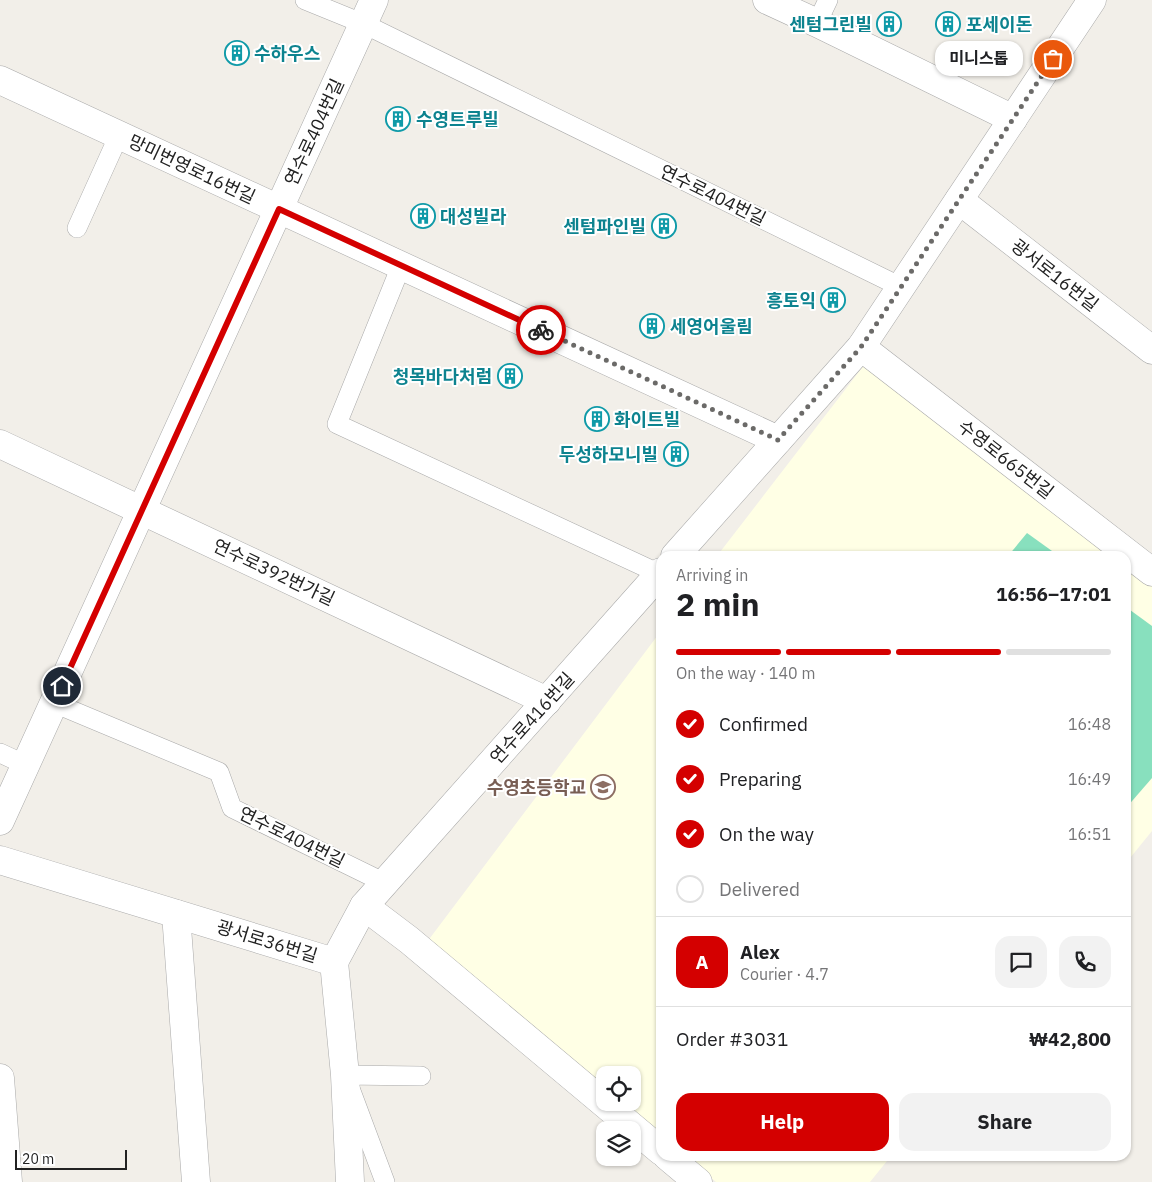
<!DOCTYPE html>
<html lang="en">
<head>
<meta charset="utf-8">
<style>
  :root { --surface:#fff; --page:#f2f2f2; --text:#202124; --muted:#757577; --line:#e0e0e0; --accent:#d40000 }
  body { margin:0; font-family:"IBM Plex Sans","Noto Sans KR",sans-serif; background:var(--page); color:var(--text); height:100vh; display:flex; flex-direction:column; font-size:19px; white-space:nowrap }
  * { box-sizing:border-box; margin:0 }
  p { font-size:16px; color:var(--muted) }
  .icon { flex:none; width:28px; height:28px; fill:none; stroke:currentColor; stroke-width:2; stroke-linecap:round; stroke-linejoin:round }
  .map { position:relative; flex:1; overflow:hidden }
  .drawer { position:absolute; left:656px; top:551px; width:475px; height:610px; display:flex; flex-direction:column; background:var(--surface); border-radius:15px; box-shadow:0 1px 4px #0004 }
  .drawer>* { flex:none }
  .fabs { position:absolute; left:596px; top:1066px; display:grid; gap:10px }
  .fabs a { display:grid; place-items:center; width:45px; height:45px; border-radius:10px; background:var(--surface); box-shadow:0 1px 4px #0004; font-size:25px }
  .scale { position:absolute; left:15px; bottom:12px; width:112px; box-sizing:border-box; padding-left:5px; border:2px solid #222; border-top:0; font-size:14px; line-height:18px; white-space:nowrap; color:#222; -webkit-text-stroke:4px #fff; paint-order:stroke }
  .pin { position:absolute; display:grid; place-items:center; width:42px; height:42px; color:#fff; margin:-21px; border:2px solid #fff; border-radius:50%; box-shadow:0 1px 5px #0007 }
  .courier { position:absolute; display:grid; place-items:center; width:50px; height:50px; margin:-25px; border:4px solid #d40000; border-radius:50%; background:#fff; color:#222; box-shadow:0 1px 6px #0007 }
  .bubble { position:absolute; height:35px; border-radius:15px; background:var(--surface); box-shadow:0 1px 4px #0004; font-size:16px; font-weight:700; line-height:35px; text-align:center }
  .summary em { font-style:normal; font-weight:700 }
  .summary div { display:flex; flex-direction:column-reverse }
  .summary { display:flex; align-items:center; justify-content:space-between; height:85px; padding:0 20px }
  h1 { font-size:32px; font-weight:700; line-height:38px }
  .bar { display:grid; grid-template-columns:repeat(4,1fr); gap:8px 5px; align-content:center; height:60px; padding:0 20px }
  .bar i { height:6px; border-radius:4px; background:var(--line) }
  .bar .current { background:var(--accent) }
  .bar p { grid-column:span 4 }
  .line { display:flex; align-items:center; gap:12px; padding:0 20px; border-top:1px solid var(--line) }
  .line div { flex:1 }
  .round { display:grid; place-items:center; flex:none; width:52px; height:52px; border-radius:15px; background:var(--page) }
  ol { padding:0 20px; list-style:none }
  li { display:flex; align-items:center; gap:15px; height:55px }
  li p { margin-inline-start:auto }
  li .icon { padding:5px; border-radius:50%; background:var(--accent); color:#fff; stroke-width:4 }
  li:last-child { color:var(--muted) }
  li i { width:28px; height:28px; border:2px solid var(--line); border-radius:50% }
  .button { display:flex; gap:10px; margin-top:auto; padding:10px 20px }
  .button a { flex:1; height:58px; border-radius:15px; background:var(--accent); color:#fff; font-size:20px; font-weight:700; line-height:58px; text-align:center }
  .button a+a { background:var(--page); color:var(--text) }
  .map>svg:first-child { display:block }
</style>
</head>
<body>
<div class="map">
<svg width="1152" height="1182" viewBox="0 0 1152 1182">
  <rect width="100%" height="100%" fill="#f2efe9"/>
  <g fill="#ffffe5">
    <path d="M865,364L1115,556H717Z"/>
    <path d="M1126,565L1152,584V831L1126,863Z"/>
    <path d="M661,631V1137L620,1103L632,1102V1075H605V1090L427,942Z"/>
    <path d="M685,1156H891L870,1182H716Z"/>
  </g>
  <g fill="#88e0be">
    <path d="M1027,533L1059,556H1008Z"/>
    <path d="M1126,607L1152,626V778L1126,808Z"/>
  </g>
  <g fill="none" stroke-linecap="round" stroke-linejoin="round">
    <defs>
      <g id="lane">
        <path d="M305,0L364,24L901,287"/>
        <path d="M817,23L828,0"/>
        <path d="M77,228L119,135"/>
        <path d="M401,266L337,424L660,574"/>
        <path d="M54,703L219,772L232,808L385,883"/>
        <path d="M0,753L26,765"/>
        <path d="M385,1182L345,1075L421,1076"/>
      </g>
      <g id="street">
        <path d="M767,0L817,23L1013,119"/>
        <path d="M0,80L778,440"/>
        <path d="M959,200L1152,350"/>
        <path d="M861,347L1152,572"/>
        <path d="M0,444L547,701"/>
        <path d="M675,556L861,347L1092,0"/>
        <path d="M0,821L374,0"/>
        <path d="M0,860L334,962"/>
        <path d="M364,906L409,940L661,1151"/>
        <path d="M176,914L196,1182"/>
        <path d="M334,962L364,906L661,572"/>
        <path d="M334,962L345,1075L350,1182"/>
        <path d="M0,1078L8,1182"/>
        <path d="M667,1156L698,1182"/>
      </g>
    </defs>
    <use href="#lane" stroke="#a9a9a9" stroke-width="20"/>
    <use href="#street" stroke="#a9a9a9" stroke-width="29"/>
    <use href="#lane" stroke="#fff" stroke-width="19"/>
    <use href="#street" stroke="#fff" stroke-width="28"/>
  </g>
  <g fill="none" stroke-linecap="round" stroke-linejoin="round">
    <path stroke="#6b6a68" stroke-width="5" stroke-dasharray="0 9" d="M541,330L778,440L861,347L1053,59"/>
    <path stroke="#d40000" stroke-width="6" d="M62,686L279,209L541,330"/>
  </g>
  <defs>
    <symbol id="building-ring" viewBox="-11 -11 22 22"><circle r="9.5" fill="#fff" stroke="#0f9aa8" stroke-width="1.5"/><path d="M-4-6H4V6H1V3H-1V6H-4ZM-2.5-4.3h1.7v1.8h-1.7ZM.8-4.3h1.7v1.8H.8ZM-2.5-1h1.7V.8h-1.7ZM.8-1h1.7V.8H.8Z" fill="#0f9aa8"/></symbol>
    <symbol id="school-ring" viewBox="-11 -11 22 22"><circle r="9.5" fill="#fff" stroke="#8d6e63" stroke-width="1.5"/><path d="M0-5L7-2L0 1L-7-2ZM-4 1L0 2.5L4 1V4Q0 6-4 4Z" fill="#8d6e63"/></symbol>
  </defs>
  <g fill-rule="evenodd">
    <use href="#building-ring" x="875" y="10" width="28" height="28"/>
    <use href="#building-ring" x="934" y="10" width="28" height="28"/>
    <use href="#building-ring" x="223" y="39" width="28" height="28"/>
    <use href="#building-ring" x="384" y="105" width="28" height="28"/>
    <use href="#building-ring" x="409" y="202" width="28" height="28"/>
    <use href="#building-ring" x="650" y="212" width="28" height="28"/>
    <use href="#building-ring" x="819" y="286" width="28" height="28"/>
    <use href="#building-ring" x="638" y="312" width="28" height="28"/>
    <use href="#building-ring" x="496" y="362" width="28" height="28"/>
    <use href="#building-ring" x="583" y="405" width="28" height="28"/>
    <use href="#building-ring" x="662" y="440" width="28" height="28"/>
    <use href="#school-ring" x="589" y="773" width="28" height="28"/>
  </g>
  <g text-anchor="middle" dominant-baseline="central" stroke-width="4" stroke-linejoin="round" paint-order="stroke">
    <g font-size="18" font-weight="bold" fill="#0d838f" stroke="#fff" text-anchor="start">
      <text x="872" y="24" text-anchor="end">센텀그린빌</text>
      <text x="966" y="24">포세이돈</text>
      <text x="254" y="53">수하우스</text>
      <text x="416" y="119">수영트루빌</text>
      <text x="440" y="216">대성빌라</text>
      <text x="646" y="226" text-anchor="end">센텀파인빌</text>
      <text x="816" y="300" text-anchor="end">흥토익</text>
      <text x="670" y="326">세영어울림</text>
      <text x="492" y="376" text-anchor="end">청목바다처럼</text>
      <text x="614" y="419">화이트빌</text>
      <text x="658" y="454" text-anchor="end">두성하모니빌</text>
    </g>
    <g font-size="18" fill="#222" stroke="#fff">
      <text transform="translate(314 132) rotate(-65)">연수로404번길</text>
      <text transform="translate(192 169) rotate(25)">망미번영로16번길</text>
      <text transform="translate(713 195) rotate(26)">연수로404번길</text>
      <text transform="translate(1055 275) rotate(38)">광서로16번길</text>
      <text transform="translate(1006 459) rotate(38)">수영로665번길</text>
      <text transform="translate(274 572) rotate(25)">연수로392번가길</text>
      <text transform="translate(532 718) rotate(-48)">연수로416번길</text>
      <text transform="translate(292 837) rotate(26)">연수로404번길</text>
      <text transform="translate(267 941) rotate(17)">광서로36번길</text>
    </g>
    <g font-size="18" font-weight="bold" fill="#785e54" stroke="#fff" text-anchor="end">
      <text x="586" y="787">수영초등학교</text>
    </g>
  </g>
</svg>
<div class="fabs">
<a><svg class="icon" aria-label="locate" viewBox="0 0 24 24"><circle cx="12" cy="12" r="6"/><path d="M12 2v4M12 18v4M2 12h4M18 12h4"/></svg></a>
<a><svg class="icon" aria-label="layers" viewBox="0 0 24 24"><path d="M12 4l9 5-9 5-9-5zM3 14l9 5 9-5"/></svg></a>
</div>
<div class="scale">20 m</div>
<div class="pin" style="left:1053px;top:59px;background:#ea580c"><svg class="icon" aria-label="bag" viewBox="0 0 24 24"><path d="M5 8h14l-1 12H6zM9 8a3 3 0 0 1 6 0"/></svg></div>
<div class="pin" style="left:62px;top:686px;background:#1f2937"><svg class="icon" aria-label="home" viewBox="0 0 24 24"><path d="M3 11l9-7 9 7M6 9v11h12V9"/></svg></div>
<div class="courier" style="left:541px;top:330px"><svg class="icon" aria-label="bike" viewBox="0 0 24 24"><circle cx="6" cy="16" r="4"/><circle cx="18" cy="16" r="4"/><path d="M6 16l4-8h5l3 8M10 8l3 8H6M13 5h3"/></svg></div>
<div class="bubble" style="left:935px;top:41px;width:88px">미니스톱</div>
<section class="drawer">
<div class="summary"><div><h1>2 min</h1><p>Arriving in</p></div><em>16:56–17:01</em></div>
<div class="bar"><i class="current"></i><i class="current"></i><i class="current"></i><i></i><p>On the way · 140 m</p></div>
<ol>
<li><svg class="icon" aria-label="check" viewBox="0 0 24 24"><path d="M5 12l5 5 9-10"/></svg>Confirmed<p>16:48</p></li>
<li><svg class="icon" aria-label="check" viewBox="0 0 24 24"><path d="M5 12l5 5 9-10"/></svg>Preparing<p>16:49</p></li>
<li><svg class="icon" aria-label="check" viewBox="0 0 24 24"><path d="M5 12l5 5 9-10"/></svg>On the way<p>16:51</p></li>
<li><i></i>Delivered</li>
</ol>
<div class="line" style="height:90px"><b class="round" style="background:var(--accent);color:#fff">A</b><div><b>Alex</b><p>Courier · 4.7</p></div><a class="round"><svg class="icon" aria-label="chat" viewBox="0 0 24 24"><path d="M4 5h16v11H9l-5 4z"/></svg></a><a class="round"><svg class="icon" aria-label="phone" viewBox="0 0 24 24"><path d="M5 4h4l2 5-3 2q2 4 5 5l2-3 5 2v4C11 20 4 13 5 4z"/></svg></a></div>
<div class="line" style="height:65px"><div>Order #3031</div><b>₩42,800</b></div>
<div class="button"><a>Help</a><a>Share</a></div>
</section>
</div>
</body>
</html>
